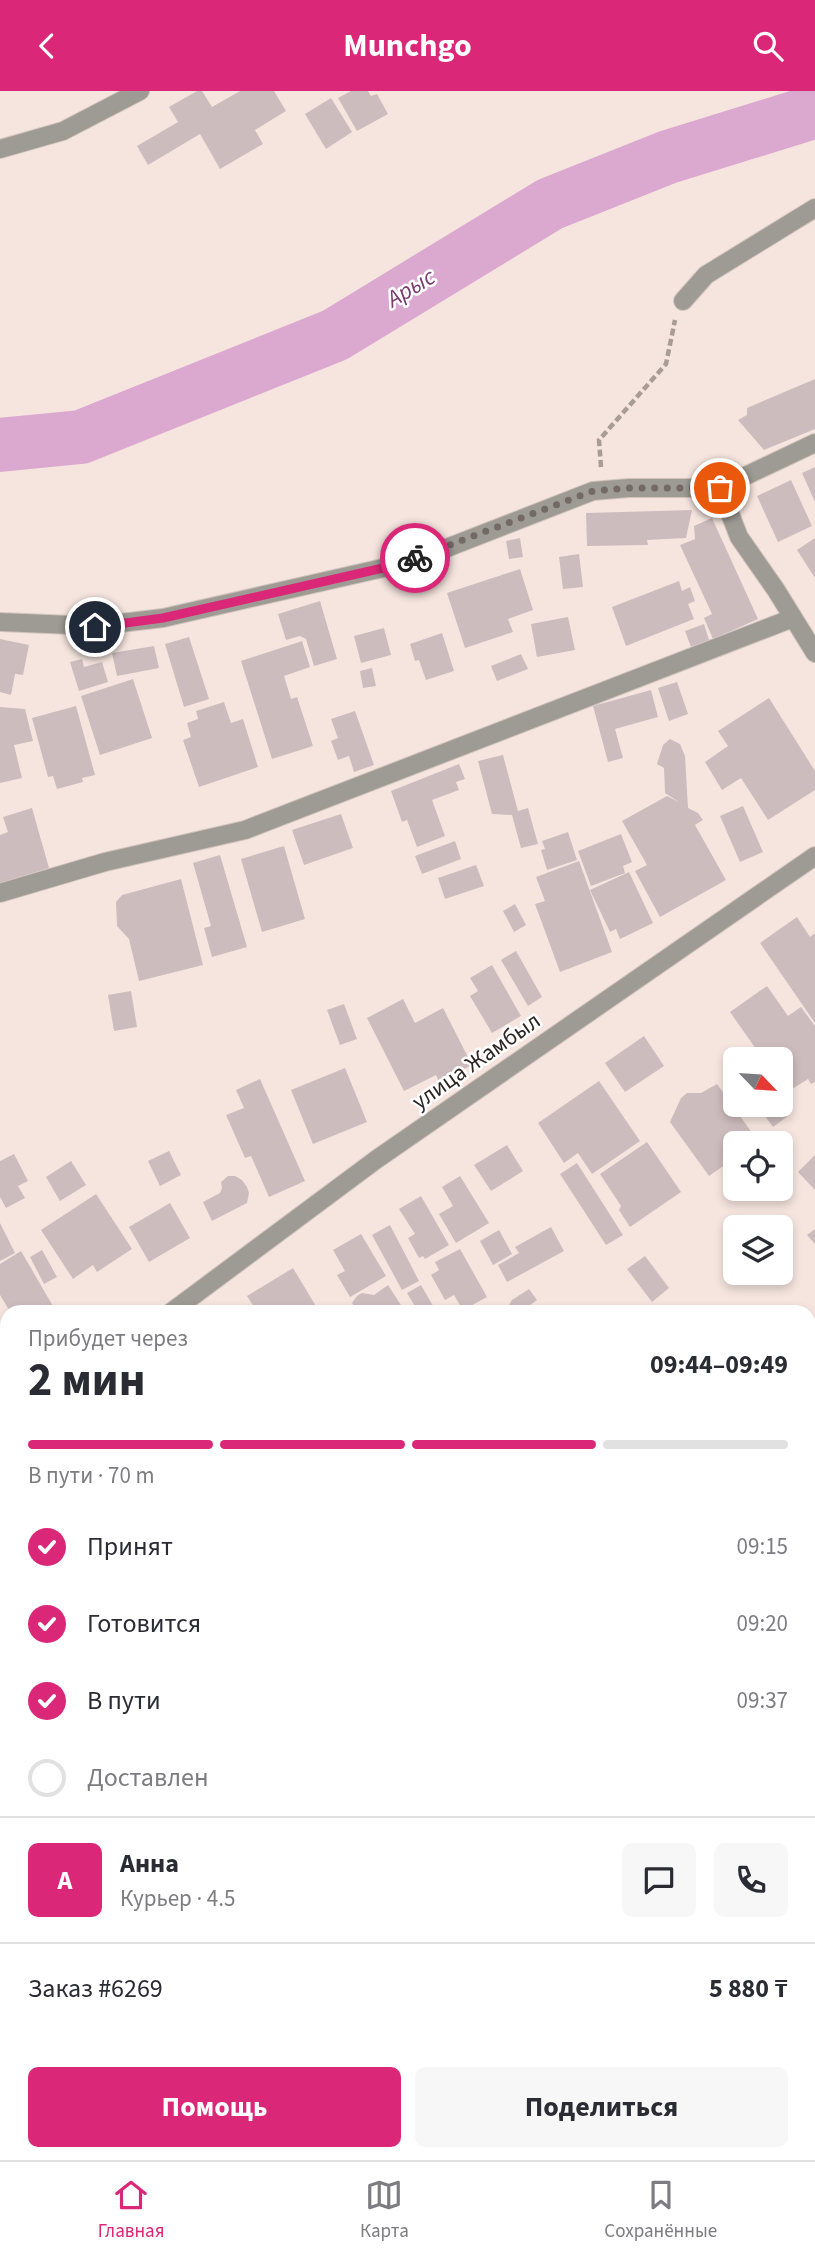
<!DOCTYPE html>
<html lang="ru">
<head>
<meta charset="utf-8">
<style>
  :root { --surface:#fff; --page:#f7f7f7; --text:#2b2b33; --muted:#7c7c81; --line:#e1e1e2; --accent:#db2777 }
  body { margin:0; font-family:"Source Sans 3",sans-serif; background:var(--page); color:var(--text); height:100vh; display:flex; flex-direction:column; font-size:26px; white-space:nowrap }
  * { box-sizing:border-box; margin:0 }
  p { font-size:23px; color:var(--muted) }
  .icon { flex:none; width:38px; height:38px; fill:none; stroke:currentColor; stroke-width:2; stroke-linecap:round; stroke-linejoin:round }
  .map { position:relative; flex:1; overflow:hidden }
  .panel { position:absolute; left:0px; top:1214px; width:816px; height:856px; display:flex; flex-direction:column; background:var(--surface); border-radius:21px 21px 0 0; box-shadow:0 4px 10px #0003 }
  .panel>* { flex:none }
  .needle { width:46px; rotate:115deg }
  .fabs { position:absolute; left:723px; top:956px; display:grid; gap:14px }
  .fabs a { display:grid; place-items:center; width:70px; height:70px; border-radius:10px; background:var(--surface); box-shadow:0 4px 10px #0003; font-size:35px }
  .pin { position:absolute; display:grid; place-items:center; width:60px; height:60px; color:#fff; margin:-30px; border:4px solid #fff; border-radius:50%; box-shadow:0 2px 7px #0007 }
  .courier { position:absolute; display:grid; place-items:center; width:70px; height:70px; margin:-35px; border:5px solid #db2777; border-radius:50%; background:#fff; color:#222; box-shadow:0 2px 9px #0007 }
  .overview em { font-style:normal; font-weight:700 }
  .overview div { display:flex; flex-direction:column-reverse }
  .overview { display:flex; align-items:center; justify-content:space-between; height:119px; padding:0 28px }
  h1 { font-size:46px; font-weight:700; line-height:52px }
  .bar { display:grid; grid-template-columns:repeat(4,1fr); gap:10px 7px; align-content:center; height:84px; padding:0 28px }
  .bar i { height:9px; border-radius:5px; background:var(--line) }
  .bar .active { background:var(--accent) }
  .bar p { grid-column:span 4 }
  .line { display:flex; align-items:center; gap:18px; padding:0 28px; border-top:2px solid var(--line) }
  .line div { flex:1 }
  .round { display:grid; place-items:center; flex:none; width:74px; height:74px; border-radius:10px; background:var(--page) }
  ol { padding:0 28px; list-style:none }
  li { display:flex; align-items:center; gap:21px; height:77px }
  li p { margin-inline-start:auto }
  li .icon { padding:7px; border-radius:50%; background:var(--accent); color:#fff; stroke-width:4 }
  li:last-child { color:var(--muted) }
  li i { width:38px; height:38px; border:4px solid var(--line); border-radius:50% }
  .button { display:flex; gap:14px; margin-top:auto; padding:14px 28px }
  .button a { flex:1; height:80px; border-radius:10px; background:var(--accent); color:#fff; font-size:28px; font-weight:700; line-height:80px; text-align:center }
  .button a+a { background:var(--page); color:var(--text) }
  header { display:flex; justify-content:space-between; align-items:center; height:91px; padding:0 28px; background:var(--accent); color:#fff; font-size:32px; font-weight:700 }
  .menu { display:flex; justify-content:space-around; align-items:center; height:98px; border-top:2px solid var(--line); background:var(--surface); font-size:19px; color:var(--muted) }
  .menu a { display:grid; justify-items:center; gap:4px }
  .menu .active { color:var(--accent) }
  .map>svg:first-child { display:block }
</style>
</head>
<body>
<header><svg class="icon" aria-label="back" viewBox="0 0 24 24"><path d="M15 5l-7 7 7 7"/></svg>Munchgo<svg class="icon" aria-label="search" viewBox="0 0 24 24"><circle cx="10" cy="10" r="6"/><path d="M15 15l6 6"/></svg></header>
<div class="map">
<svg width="815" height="2069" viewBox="0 0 815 2069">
  <rect width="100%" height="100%" fill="#f6e5df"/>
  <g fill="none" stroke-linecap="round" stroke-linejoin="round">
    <path stroke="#dba8cf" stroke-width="54" d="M0,354L81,346L335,244L550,113L668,66L807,23L815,18"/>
  </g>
  <g fill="#cdbcbe">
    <path d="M197,0H202L212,16L240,0H274L286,20L255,39L263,53L220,78L200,43L148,74L137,55L178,31L169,16Z"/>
    <path d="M351,0H368L371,5L377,3L388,23L357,40L338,7Z"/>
    <path d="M331,7L352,41L326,58L305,23Z"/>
    <path d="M815,288V338L764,359L738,329L747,324V317Z"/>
    <path d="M815,376V411L802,382Z"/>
    <path d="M791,389L812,435L778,451L757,405Z"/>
    <path d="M692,419L686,447L647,449L648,454L587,455L586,422Z"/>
    <path d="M712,427L758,528L713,548L704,527L712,523L680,454L695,448L694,435Z"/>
    <path d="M520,447L523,466L509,468L506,450Z"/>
    <path d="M815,447V487L797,459Z"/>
    <path d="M579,463L583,496L563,498L559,466Z"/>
    <path d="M520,478L533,519L508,528L513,541L465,557L447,502Z"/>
    <path d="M679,490L682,500L690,496L695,510L688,513L694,528L626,555L612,516Z"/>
    <path d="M320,510L337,568L314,575L306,548L300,545L286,549L278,523Z"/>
    <path d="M568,526L575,559L537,566L531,533Z"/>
    <path d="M704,533L709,549L691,556L685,540Z"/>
    <path d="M384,537L391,564L361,572L354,545Z"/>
    <path d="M442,542L454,580L426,589L419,569L415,570L410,553Z"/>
    <path d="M189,546L209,608L184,616L165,553Z"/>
    <path d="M0,548L29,554L23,584L15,583L11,604L0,601Z"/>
    <path d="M302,550L310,576L284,585L291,608L297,606L313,655L272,668L241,570Z"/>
    <path d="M154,555L159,577L117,585L112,562Z"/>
    <path d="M521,563L528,578L497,590L491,575Z"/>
    <path d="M82,568L84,576L102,571L108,591L79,600L70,571Z"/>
    <path d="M372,577L376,595L363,597L360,580Z"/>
    <path d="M133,588L152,647L100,664L81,605Z"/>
    <path d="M677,591L688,623L669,630L658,597Z"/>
    <path d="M651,599L658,626L615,638L623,667L608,671L593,615Z"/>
    <path d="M769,607L815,680V699L768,729L741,687L722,699L705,671L728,655L718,640Z"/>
    <path d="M224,611L231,632L243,628L258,676L199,696L183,649L191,646L187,632L198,628L196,620Z"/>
    <path d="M76,615L95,684L82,687L83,691L57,698L53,685L48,686L32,627Z"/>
    <path d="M0,616L25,618L33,650L14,654L22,687L0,692Z"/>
    <path d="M355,620L374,674L354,681L349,665L338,669L331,650L338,647L331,628Z"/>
    <path d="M670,648L680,653L685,665L688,717L698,722L703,729L695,734L726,789L660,826L635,780L647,774L622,730L667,705L679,711L665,702L664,677L657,673L663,654Z"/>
    <path d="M503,664L518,720L528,717L538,753L521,757L512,724L492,723L478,670Z"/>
    <path d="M459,673L465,688L456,691L459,699L432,709L445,745L417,756L407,729L402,731L391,700Z"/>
    <path d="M743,715L763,761L740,771L720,725Z"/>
    <path d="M32,717L49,777L0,792V744L8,741L3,726Z"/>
    <path d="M341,723L353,757L304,774L292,739Z"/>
    <path d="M568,741L577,769L547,779L541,759L545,758L542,750Z"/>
    <path d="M621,743L632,771L623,775L625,782L591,795L578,760Z"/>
    <path d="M455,750L461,768L422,783L415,765Z"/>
    <path d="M284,755L305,828L262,841L241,768Z"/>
    <path d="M220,764L247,856L212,866L204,837L211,835L193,772Z"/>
    <path d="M579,770L612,861L560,881L535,813L545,810L536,786Z"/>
    <path d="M476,774L484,795L445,808L438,787Z"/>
    <path d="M629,781L653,832L620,848L616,838L610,841L590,799Z"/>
    <path d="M181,788L203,874L139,890L129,848L117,835L116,811L122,804Z"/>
    <path d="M515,813L526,834L514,841L503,820Z"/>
    <path d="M797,826L810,846L815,842V932L760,852Z"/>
    <path d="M516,860L542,906L528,915L501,869Z"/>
    <path d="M492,874L521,925L492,942L470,905L478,900L470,887Z"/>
    <path d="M767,895L788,925L801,916L815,935V991L811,993L808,988L786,1002L780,993V968H763L730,921Z"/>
    <path d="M131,900L137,936L114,940L108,904Z"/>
    <path d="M403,908L415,932L443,917L472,974L439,991L436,984L404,1000L367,927Z"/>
    <path d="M344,913L357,948L340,954L327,919Z"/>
    <path d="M644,945L664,975L625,1001L605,972Z"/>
    <path d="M345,977L367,1031L313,1053L291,999Z"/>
    <path d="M260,988L305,1090L269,1106L251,1065L245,1067L226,1024L244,1017L236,999Z"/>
    <path d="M599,990L640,1050L592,1083L578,1062L564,1072L538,1032Z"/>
    <path d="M717,993L758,1050L735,1052V1067L709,1085L670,1031L681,1007L687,1002H701Z"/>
    <path d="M773,1013H779L788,1025L773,1036L762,1021Z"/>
    <path d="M647,1051L681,1101L630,1136L619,1119L621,1115L600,1083Z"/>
    <path d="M507,1054L523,1080L491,1100L474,1074Z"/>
    <path d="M169,1060L181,1084L160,1095L148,1070Z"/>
    <path d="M14,1063L28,1090L18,1095L25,1107L6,1117L0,1106V1070Z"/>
    <path d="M815,1064V1099L798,1081Z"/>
    <path d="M71,1070L86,1094L60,1110L46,1086Z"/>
    <path d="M577,1072L623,1144L606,1154L560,1083Z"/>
    <path d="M228,1085H235L242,1089L247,1096L249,1102L247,1112L212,1130L203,1111L220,1102L222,1097L221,1091Z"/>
    <path d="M460,1085L489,1132L456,1152L439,1123L453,1115L442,1096Z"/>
    <path d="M96,1103L132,1158L97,1181L93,1174L73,1188L41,1139Z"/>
    <path d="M421,1105L449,1154L425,1168L423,1165L419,1167L408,1147L415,1143L399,1118Z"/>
    <path d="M170,1112L190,1147L149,1171L129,1136Z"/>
    <path d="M0,1132L15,1162L0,1170Z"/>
    <path d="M390,1134L419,1190L402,1199L372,1144Z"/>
    <path d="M551,1136L564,1160L507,1191L498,1174L519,1162L515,1156Z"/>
    <path d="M815,1138V1153L807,1144Z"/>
    <path d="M499,1139L512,1163L493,1174L480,1150Z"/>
    <path d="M361,1143L386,1185L350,1206L337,1184L345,1180L333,1159Z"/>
    <path d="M735,1146V1166L725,1152Z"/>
    <path d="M460,1158L487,1206L463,1219L454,1204L445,1209L431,1184L439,1179L435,1171Z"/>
    <path d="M42,1159L57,1186L44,1193L30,1166Z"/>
    <path d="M21,1160L57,1222H11L0,1204V1173Z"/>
    <path d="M645,1165L669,1197L652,1211L627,1178Z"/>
    <path d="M293,1177L320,1222H258L247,1205Z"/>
    <path d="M388,1194L406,1222H350L356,1218L352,1212L357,1205L362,1202L374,1204Z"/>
    <path d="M421,1194L436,1220L433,1222H419L407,1202Z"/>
    <path d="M529,1198L537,1209L529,1215L533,1222H510L507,1217L512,1209Z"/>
    <path d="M0,1242L7,1252V1296L0,1301Z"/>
    <path d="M7,1392V1452L0,1444V1398Z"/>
    <path d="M0,1478L7,1486V1490L0,1496Z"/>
    <path d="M0,1822L7,1831V1864L0,1869Z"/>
    <path d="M808,1897L815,1907V1943L811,1936L808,1938Z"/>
    <path d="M7,1934V1994L0,1999V1936Z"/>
    <path d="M808,1945L815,1956L808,1960Z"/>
    <path d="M813,2023L815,2051L812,2053L808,2048V2026Z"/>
    <path d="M36,2063H119L111,2069H32L31,2067Z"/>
    <path d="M145,2063H177L182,2069H137Z"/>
    <path d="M345,2063H407L410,2069H349Z"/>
    <path d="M425,2063H449L452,2068L428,2069Z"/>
    <path d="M570,2063H613L617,2069H574Z"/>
    <path d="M621,2063H639L631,2069H625Z"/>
    <path d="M652,2063H685L690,2069H656Z"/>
    <path d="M790,2063H805L797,2069Z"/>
  </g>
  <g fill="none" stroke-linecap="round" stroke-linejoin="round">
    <defs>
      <g id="minor">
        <path d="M0,58L63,40L140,0"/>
        <path d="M683,210L706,184L815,117"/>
        <path d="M720,397L739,446L776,499L815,562"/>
        <path d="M0,531L95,535L163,527L383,477L439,460L593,400L629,397H720L815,352"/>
        <path d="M0,802L105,771L245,739L793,527"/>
        <path d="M170,1222L377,1068L815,765"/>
        <path d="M0,1352L7,1346"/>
        <path d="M808,1832L815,1827"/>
        <path d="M483,2069L491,2063"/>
      </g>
    </defs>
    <use href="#minor" stroke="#d2c3bd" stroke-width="20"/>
    <path stroke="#a99c97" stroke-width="4.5" stroke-dasharray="7 3.5" stroke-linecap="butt" d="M601,376L599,349L666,273L675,229"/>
    <use href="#minor" stroke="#9e9b95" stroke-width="18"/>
  </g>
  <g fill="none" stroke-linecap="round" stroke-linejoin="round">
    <path stroke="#736965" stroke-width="7" stroke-dasharray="0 12.6" d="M415,467L593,400L629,397H720"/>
    <path stroke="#db2777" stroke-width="9" d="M95,536L163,527L383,477L415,467"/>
  </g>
  <g text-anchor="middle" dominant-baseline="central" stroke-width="5" stroke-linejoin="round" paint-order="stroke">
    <g font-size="23" fill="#2c2623" stroke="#fff">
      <text transform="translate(476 970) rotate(-35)">улица Жамбыл</text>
    </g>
    <g font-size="24" font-style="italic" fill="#7a3c6e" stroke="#fff">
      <text transform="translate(411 197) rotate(-31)">Арыс</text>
    </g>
  </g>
</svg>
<div class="fabs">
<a><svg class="needle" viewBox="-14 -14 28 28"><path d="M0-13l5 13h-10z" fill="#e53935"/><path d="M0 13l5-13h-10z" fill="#7c7c81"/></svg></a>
<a><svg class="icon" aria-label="locate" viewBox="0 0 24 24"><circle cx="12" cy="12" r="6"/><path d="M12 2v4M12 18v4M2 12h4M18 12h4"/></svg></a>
<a><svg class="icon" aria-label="layers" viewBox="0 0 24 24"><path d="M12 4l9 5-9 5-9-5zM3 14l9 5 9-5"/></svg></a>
</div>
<div class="pin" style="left:720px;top:397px;background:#ea580c"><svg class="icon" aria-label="bag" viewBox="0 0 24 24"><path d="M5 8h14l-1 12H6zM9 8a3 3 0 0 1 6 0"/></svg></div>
<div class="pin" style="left:95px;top:536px;background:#1f2937"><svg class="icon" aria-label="home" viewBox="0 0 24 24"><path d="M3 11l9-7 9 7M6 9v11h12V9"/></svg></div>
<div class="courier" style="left:415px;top:467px"><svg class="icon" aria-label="bike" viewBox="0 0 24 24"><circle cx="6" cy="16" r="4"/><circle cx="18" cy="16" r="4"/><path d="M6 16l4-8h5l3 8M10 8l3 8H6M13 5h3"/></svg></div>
<section class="panel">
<div class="overview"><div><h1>2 мин</h1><p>Прибудет через</p></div><em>09:44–09:49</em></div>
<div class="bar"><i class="active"></i><i class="active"></i><i class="active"></i><i></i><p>В пути · 70 m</p></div>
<ol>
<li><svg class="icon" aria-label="check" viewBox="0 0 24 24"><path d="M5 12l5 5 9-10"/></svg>Принят<p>09:15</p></li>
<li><svg class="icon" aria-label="check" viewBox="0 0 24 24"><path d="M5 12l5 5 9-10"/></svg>Готовится<p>09:20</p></li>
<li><svg class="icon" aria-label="check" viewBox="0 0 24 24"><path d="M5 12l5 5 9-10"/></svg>В пути<p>09:37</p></li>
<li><i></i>Доставлен</li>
</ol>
<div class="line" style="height:126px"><b class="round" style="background:var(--accent);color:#fff">А</b><div><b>Анна</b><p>Курьер · 4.5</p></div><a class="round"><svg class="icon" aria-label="chat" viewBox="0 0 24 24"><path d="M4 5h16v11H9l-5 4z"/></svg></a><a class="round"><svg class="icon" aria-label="phone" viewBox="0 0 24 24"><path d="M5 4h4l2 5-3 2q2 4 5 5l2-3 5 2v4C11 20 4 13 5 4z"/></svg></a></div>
<div class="line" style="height:91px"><div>Заказ #6269</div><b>5 880 ₸</b></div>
<div class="button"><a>Помощь</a><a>Поделиться</a></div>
</section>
</div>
<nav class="menu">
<a class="active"><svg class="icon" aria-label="home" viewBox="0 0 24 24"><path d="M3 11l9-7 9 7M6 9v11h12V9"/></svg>Главная</a>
<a><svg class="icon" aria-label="map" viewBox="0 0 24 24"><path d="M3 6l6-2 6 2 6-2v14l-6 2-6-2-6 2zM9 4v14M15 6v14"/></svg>Карта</a>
<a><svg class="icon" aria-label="saved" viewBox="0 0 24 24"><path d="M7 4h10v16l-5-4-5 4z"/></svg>Сохранённые</a>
</nav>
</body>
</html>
